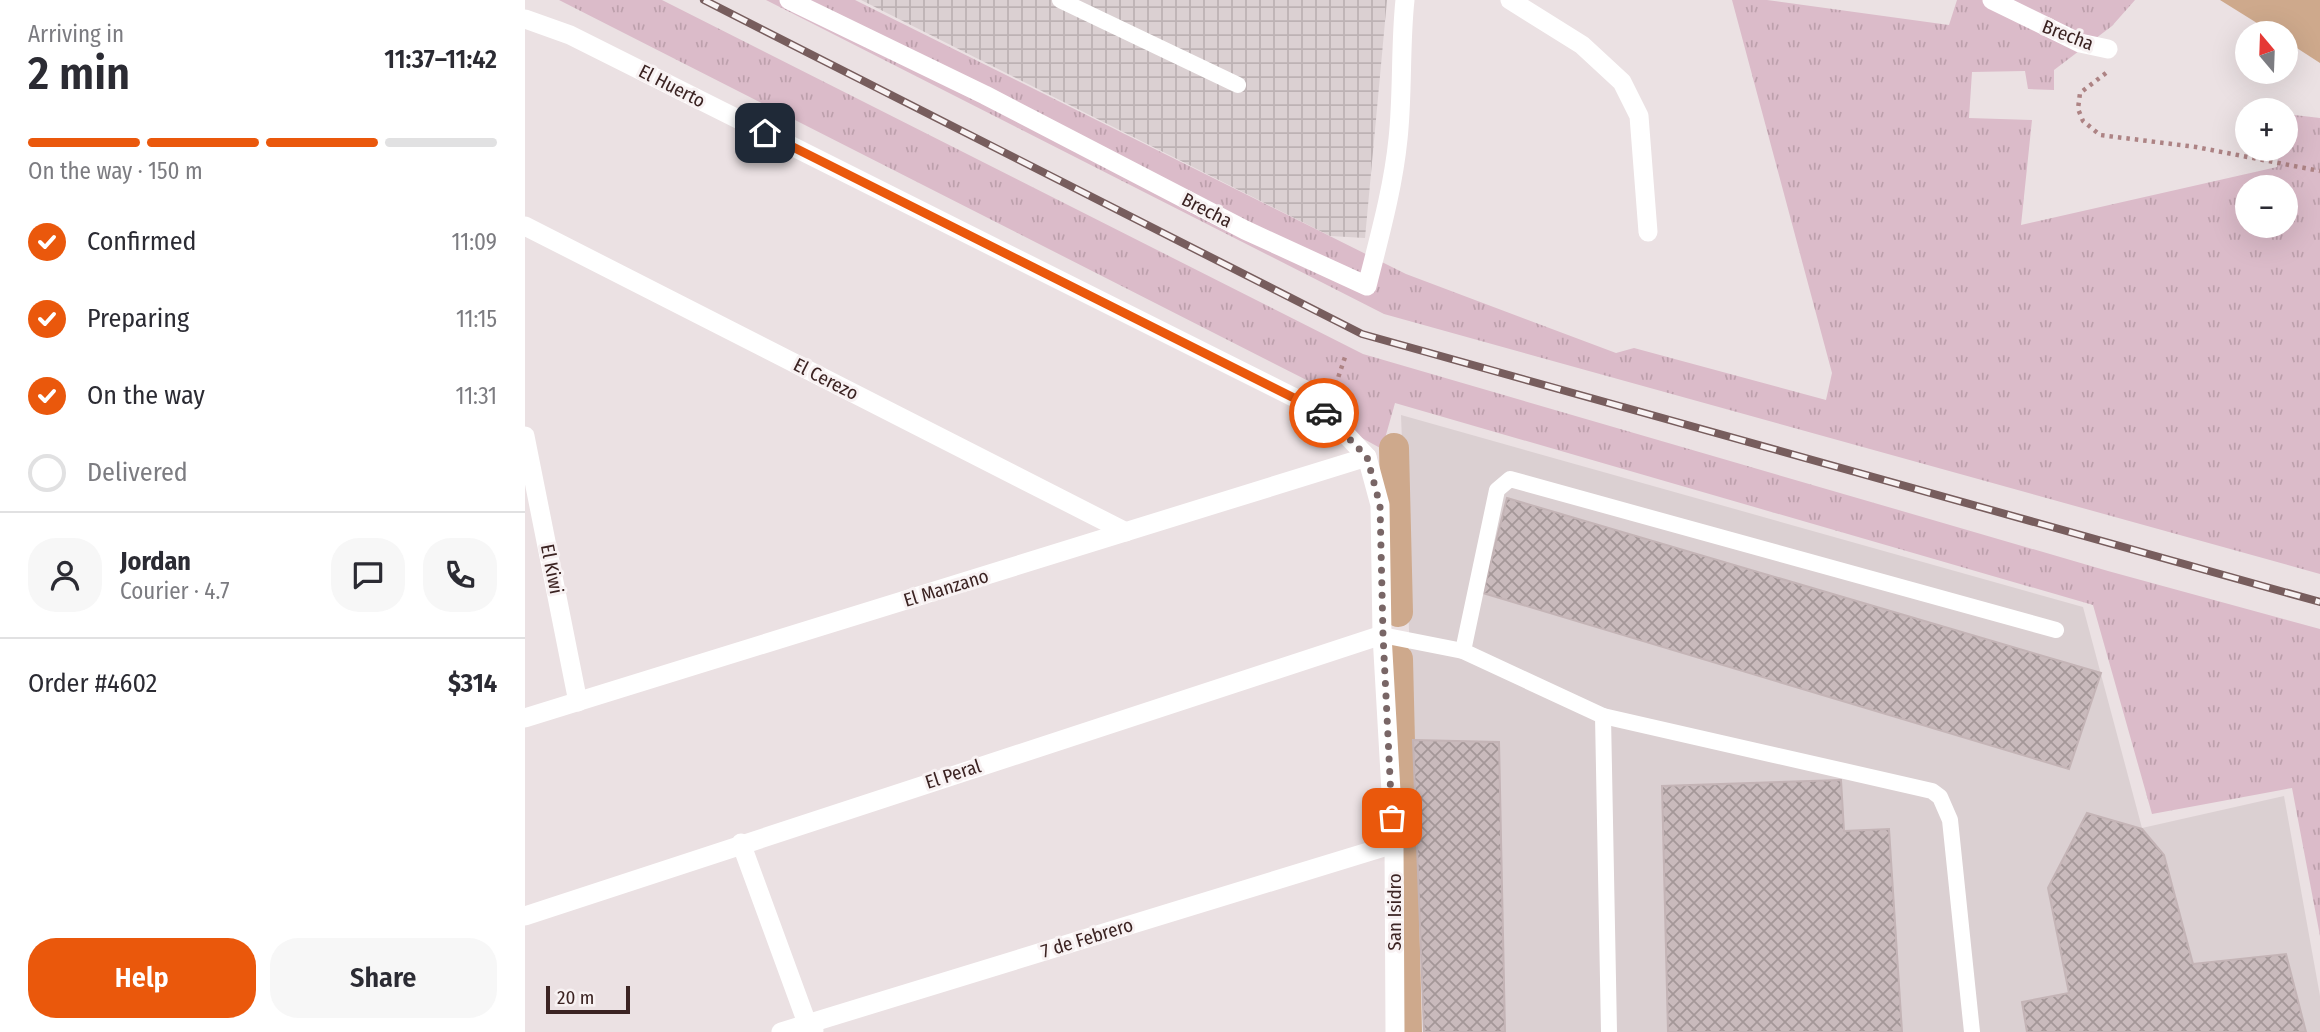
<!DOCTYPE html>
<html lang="en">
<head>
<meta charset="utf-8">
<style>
  :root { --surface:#fff; --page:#f7f7f7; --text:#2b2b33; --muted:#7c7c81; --line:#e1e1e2; --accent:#ea580c }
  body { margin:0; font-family:"Fira Sans Condensed",sans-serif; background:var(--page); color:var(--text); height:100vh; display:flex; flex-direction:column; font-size:26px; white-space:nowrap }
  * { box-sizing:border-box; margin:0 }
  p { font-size:23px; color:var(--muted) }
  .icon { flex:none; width:38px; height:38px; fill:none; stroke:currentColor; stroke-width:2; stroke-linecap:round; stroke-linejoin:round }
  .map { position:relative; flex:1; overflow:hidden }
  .side { display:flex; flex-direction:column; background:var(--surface); width:525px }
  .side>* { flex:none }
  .needle { width:46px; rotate:341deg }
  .fabs { position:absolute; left:1710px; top:21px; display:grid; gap:14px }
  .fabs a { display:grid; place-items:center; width:63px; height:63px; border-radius:50%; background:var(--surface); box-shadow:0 7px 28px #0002; font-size:35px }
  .scale { position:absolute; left:21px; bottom:18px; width:84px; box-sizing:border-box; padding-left:7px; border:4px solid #3b2322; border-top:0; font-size:19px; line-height:24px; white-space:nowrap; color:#3b2322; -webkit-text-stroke:5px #f8f2f3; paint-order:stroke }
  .pin { position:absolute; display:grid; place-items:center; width:60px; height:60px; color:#fff; margin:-30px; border-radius:14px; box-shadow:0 4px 10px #0006 }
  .courier { position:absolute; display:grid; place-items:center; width:70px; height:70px; margin:-35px; border:5px solid #ea580c; border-radius:50%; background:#fff; color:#222; box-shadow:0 2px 9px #0007 }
  .headline em { font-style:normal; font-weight:600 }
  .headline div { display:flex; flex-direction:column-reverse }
  .headline { display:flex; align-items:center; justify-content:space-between; height:119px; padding:0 28px }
  h1 { font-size:46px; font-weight:600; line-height:52px }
  .bar { display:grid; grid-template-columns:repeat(4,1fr); gap:10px 7px; align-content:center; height:84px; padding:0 28px }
  .bar i { height:9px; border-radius:5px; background:var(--line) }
  .bar .on { background:var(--accent) }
  .bar p { grid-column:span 4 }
  .line { display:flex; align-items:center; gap:18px; padding:0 28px; border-top:2px solid var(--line) }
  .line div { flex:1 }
  .round { display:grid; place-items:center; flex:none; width:74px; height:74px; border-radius:28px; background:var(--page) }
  ol { padding:0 28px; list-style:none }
  li { display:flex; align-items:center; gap:21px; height:77px }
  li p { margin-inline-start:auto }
  li .icon { padding:7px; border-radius:50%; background:var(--accent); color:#fff; stroke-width:4 }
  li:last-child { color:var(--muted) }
  li i { width:38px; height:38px; border:4px solid var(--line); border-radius:50% }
  .button { display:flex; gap:14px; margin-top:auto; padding:14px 28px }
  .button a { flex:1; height:80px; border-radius:28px; background:var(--accent); color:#fff; font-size:28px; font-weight:600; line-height:80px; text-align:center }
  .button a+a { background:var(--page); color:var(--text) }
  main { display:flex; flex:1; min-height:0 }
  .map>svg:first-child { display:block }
</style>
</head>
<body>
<main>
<section class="side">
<div class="headline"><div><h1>2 min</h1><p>Arriving in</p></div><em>11:37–11:42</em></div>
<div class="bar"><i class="on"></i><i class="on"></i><i class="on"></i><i></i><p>On the way · 150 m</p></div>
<ol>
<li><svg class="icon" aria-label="check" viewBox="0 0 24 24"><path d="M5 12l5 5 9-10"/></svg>Confirmed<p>11:09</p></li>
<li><svg class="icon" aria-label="check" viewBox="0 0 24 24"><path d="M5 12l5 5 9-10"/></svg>Preparing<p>11:15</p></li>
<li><svg class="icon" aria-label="check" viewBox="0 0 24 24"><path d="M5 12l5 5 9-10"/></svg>On the way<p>11:31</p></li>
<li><i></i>Delivered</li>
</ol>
<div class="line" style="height:126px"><a class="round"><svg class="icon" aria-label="person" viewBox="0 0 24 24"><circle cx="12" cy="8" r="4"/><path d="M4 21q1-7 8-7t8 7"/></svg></a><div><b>Jordan</b><p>Courier · 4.7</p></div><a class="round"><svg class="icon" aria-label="chat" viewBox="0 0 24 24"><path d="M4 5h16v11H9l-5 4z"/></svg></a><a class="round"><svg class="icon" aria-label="phone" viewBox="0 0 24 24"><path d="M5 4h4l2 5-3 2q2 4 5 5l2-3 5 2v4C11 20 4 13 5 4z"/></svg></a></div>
<div class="line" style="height:91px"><div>Order #4602</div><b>$314</b></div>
<div class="button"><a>Help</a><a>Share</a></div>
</section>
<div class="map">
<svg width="1795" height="1032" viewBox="0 0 1795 1032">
  <defs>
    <pattern id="industrial-grid" width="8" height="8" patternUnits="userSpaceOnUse" patternTransform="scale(1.75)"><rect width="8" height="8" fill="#dbd0d2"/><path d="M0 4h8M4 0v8" fill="none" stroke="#bdb2b4"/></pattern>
    <pattern id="grass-tufts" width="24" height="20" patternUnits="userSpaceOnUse" patternTransform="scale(1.75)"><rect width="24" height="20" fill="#dbbbc9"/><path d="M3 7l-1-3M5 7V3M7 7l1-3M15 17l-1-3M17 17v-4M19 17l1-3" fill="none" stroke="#bda0ac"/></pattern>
    <pattern id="building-cross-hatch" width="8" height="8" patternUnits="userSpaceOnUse" patternTransform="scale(1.75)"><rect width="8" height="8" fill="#c9babc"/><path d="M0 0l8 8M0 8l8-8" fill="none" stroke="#a49798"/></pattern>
  </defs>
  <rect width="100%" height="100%" fill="#ebe1e3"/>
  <path fill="#dbd0d2" d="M876,415L1558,607L1617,828L1759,796L1795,996V1032H899Z"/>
  <path fill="url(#industrial-grid)" d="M336,0H862L840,238L805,236Z"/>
  <g fill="url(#grass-tufts)" fill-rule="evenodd">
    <path d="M34,0H137L838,354L1583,571L1795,629V936L1767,788L1627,814L1568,605L870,403L857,449L806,421L819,399Z"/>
    <path d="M241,0H330L881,274L1091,353L1109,348L1301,400L1307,373L1207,0H1242L1424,25L1432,0H1610L1587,26L1529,70V90L1503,89L1500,71L1447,72L1444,118L1507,120L1496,225L1752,167L1754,149H1760L1761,114L1795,118V574L859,314ZM1722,187H1760V226H1722Z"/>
  </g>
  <path fill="#cea98c" d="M1695,0H1795V63L1761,41L1760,33H1748Z"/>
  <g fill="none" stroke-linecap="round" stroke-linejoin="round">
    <g stroke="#cea98c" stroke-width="30">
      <path d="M869,448L873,612"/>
      <path d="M873,659L882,1032"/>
    </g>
  </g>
  <g fill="url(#building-cross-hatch)" stroke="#c4b4b6" stroke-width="2">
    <path d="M982,498L1576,673L1544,769L958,593Z"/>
    <path d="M888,740L974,742L980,1032H899Z"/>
    <path d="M1316,780L1319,831L1364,829L1377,1032H1143L1137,786Z"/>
    <path d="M1562,813L1617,829L1639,855L1668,964L1761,954L1781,1032H1502L1497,1002L1544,993L1523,888Z"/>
  </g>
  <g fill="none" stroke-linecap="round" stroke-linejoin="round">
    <g stroke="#ad8384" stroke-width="4.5" stroke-dasharray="3.5 5" stroke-linecap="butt">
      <path d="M1581,73L1555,93L1553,109L1558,121L1575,135L1671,147L1795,171"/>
      <path d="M808,393L821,354"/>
    </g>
    <g stroke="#fff" stroke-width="16">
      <path d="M535,0L713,85"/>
      <path d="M857,635L938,651L1078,716L1084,1032"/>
      <path d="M938,651L972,490L985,479L1531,630"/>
      <path d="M1078,716L1407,791L1415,797L1425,820L1447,1032"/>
    </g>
    <g stroke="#fff" stroke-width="19">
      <path d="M264,0L460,95L720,230L842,286C854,238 868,189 873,139C878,93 875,46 880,0"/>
      <path d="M985,0L1057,45L1097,82L1114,116L1123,232"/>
      <path d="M1467,0L1555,43L1583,49"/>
      <path d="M0,19L45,35L802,414L842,457L855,505L857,635L869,844L870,1032"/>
      <path d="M0,226L601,532"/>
      <path d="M0,436L53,702"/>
      <path d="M0,718L842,457"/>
      <path d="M216,843L282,1023L289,1030"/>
      <path d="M0,916L857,635"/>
      <path d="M256,1032L869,844"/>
    </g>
    <defs>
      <path id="rail" d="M179,0L837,334L1795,602"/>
    </defs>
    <use href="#rail" stroke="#775d5d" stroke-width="8"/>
    <use href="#rail" stroke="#f8f2f3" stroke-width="5" stroke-dasharray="16" stroke-linecap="butt"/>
  </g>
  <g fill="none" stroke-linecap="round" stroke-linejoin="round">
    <path stroke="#796666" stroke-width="7" stroke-dasharray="0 12.6" d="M799,413L842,457L855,505L858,635L867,818"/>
    <path stroke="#ea580c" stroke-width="9" d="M240,133L799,413"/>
  </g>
  <g text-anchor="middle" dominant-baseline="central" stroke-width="6" stroke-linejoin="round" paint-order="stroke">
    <g font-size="19" fill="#3b2322" stroke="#f8f2f3">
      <text transform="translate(1543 35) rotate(21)">Brecha</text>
      <text transform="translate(147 86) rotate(27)">El Huerto</text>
      <text transform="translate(682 210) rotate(27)">Brecha</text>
      <text transform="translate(301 379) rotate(27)">El Cerezo</text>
      <text transform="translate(27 569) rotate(79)">El Kiwi</text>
      <text transform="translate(421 588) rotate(-17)">El Manzano</text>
      <text transform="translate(428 774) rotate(-18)">El Peral</text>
      <text transform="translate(869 912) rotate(-90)">San Isidro</text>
      <text transform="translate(562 938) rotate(-17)">7 de Febrero</text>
    </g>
  </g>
</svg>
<div class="fabs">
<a><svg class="needle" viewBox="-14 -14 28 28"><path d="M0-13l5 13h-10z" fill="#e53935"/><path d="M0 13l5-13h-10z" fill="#7c7c81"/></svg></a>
<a>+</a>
<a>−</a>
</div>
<div class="scale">20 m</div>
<div class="pin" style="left:867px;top:818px;background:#ea580c"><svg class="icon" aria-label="bag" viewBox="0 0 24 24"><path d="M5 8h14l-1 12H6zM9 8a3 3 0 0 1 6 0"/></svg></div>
<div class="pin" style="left:240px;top:133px;background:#1f2937"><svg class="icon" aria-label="home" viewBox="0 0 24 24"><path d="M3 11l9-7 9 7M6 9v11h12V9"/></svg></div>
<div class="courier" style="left:799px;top:413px"><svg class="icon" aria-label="car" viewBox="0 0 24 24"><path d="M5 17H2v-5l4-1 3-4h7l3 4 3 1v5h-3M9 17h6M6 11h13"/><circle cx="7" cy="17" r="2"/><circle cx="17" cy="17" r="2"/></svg></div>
</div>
</main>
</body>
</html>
